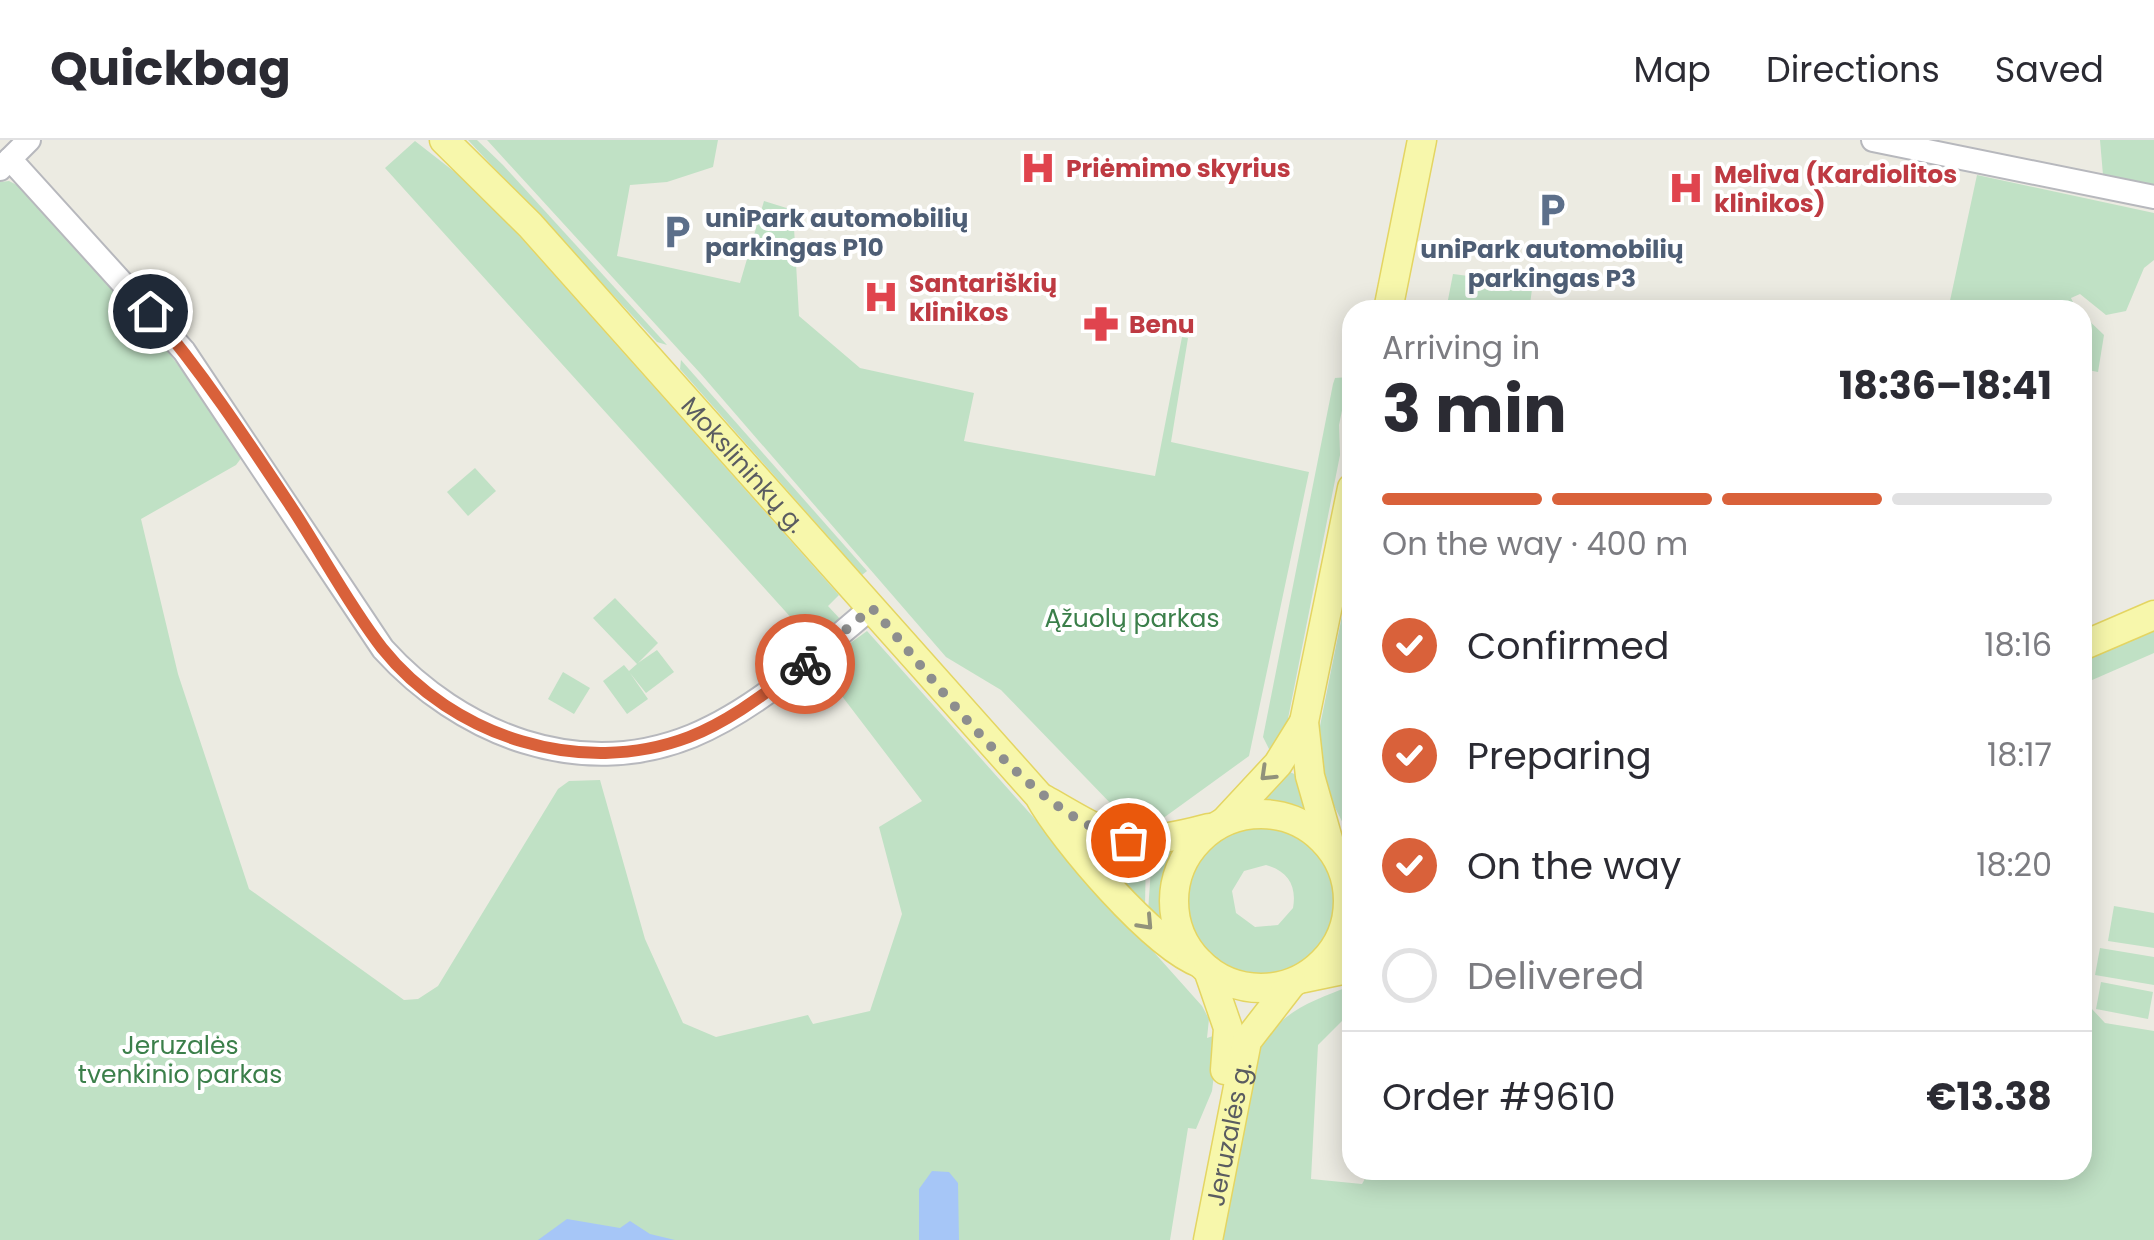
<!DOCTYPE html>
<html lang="en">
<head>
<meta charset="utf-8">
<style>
  :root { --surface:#fff; --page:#f2f2f3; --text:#2b2b33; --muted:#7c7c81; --line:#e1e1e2; --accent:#d9613a }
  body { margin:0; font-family:Poppins,sans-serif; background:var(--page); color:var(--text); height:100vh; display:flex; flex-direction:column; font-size:38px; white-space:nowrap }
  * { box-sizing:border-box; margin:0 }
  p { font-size:32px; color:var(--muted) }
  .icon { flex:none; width:55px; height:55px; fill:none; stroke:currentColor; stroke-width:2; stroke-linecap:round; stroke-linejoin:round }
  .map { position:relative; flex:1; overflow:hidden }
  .side { position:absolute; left:1342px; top:160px; width:750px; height:880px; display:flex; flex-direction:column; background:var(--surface); border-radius:30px; box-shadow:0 5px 25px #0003 }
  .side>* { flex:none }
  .pin { position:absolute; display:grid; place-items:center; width:85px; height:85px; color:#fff; margin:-42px; border:5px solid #fff; border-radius:50%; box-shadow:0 2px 10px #0007 }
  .courier { position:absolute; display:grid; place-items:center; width:100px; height:100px; margin:-50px; border:8px solid #d9613a; border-radius:50%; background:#fff; color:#222; box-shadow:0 2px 12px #0007 }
  .summary em { font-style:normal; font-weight:700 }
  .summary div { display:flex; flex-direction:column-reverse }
  .summary { display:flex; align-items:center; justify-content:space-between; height:170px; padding:0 40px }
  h1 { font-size:65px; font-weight:700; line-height:75px }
  .bar { display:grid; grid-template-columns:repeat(4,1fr); gap:15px 10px; align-content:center; height:120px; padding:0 40px }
  .bar i { height:12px; border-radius:8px; background:var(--line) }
  .bar .current { background:var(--accent) }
  .bar p { grid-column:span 4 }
  .line { display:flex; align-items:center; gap:25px; padding:0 40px; border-top:2px solid var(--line) }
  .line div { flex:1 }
  ol { padding:0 40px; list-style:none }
  li { display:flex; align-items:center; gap:30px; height:110px }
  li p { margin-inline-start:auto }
  li .icon { padding:10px; border-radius:50%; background:var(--accent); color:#fff; stroke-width:4 }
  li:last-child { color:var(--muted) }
  li i { width:55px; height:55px; border:5px solid var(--line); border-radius:50% }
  header { display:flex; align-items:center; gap:60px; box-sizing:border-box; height:140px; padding:0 50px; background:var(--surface); border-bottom:2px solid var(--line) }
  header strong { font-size:48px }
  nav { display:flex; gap:55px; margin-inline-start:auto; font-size:35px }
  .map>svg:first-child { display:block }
</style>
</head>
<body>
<header>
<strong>Quickbag</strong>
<nav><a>Map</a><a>Directions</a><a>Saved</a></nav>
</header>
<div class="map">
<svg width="2154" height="1100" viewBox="0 0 2154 1100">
  <rect width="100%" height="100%" fill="#ecebe2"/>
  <g fill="#c0e1c5" fill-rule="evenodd">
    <path d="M468,0H477L503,25L667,205L657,202Z"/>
    <path d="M487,0H718L713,27L667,42L630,45L617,116L740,143L764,61L793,70L799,176L860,228L974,253L964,301L1155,336L1182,197L1188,198L1171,302L1309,332L1249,616L1162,679L1140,680L1115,668L1001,550L946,517L700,233Z"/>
    <path d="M2100,0H2154V45L2103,35Z"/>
    <path d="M415,1L465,40L514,90L839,455L828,466L841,480L813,502L385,28Z"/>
    <path d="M1977,35L2154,73V120L2144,128L2126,171L2106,175L2080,154L2071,158L2077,170H1948Z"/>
    <path d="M9,41L19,46L146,183L245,313L236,325L141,379L178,534L249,749L404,860L418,859L438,846L558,649L569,641L600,640L645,799L683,883L716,897L808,875L813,884L870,871L902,774L879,687L922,661L819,526L867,491L1202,866L1209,879L1207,898L1219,894L1212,951L1196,989L1188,988L1170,1100H0V42Z"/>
    <path d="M1486,133L1533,142L1530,164L1517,162L1515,170H1446L1453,134L1484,138Z"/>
    <path d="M2083,175L2104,195L2098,232L2083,229Z"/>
    <path d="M681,220L867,431L862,435L680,229Z"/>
    <path d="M1349,237L1339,285L1340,315L1285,594L1272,615L1263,597L1333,244L1335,238Z"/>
    <path d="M475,328L496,351L468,376L447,352Z"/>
    <path d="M1352,426V701L1322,642L1316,606Z"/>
    <path d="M615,458L658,503L638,523L657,510L674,532L646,553L630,533L648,559L627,574L603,541L624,525L629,531L637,524L593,478Z"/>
    <path d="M2154,486V513L2083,544L2082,518Z"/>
    <path d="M563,532L590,548L574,574L548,559Z"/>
    <path d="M1285,630L1299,636L1310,673L1287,664L1254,660Z"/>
    <path d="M1262,681C1363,690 1362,830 1266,834C1165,839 1155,691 1262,681ZM1266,725C1288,731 1297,746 1293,768L1278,785L1255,787L1236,773L1232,751L1244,731Z"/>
    <path d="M1078,692L1146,712L1145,766L1143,767Z"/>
    <path d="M1178,707L1165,752L1170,790L1148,772L1152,713Z"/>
    <path d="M2114,766L2154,773V808L2108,801Z"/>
    <path d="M2083,805L2090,815L2092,869L2105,883L2154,891V1100H1222L1259,911C1281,869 1312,862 1352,845V871L1318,905L1311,1039L1362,1044L1370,1030H2082Z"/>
    <path d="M2100,808L2154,817V845L2095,835Z"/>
    <path d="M2101,842L2153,852L2148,879L2096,869Z"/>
  </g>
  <g fill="#a6c6f7">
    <path d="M932,1031L949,1032L958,1043L959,1100H919V1049Z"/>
    <path d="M567,1079L620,1088L630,1081L650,1094L675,1100H538Z"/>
  </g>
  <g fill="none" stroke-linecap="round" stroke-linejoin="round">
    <defs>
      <g id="minor">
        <path d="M1873,0L2154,57"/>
        <path d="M10,19L184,211L383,509C460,594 579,642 692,596C759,568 816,514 871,468"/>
        <path d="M0,29L29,0"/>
      </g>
      <g id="major">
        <path id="s1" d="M444,0L530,85L1039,656C1063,700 1154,806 1200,823"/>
        <path d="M1388,170L1422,0"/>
        <path d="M2082,506L2154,475"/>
        <path d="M1044,659C1114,700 1127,710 1209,688"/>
        <circle cx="1261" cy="761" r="87"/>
        <path d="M1225,681L1278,624L1304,582"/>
        <path d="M1330,706L1310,636L1304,582L1352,348"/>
        <path d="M1208,830L1228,888L1225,930"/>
        <path d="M1304,838L1352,828"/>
        <path id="s2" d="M1208,1100L1247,901L1292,843"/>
      </g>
    </defs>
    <use href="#minor" stroke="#b7b8bd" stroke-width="26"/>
    <use href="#major" stroke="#e4d562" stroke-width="31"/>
    <use href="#minor" stroke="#fff" stroke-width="22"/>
    <use href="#major" stroke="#f7f7ab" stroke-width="28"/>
  </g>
  <defs><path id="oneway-chevron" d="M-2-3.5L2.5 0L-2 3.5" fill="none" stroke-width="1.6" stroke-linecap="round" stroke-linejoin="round" transform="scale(2.5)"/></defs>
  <g stroke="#91927b">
    <use href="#oneway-chevron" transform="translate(1267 634) rotate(136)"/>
    <use href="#oneway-chevron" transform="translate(1146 783) rotate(47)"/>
  </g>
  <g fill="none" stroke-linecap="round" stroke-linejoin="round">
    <path stroke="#8d8e8e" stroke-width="10" stroke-dasharray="0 18" d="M805,524L872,468C937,541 1032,679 1128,700"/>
    <path stroke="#d9613a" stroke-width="12" d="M150,171C203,233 247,300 292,368C322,414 348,464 382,508C453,597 581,638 689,597C732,580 768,551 805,524"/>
  </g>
  <defs>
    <symbol id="hospital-bare" viewBox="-9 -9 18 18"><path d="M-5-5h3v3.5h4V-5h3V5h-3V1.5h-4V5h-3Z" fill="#e0444e" stroke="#fff" stroke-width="2.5" paint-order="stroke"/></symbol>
    <symbol id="parking-bare" viewBox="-9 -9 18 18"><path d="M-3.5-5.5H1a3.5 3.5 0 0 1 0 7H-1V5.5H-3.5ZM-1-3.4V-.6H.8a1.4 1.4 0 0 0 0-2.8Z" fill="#5c6f8a" stroke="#fff" stroke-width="2.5" paint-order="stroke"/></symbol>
    <symbol id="pharmacy-bare" viewBox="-9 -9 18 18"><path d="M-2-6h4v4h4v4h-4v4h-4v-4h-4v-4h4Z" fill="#e0444e" stroke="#fff" stroke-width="2.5" paint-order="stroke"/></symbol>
  </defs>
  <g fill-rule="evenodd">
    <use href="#hospital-bare" x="1013" y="3" width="50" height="50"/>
    <use href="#hospital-bare" x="1661" y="23" width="50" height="50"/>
    <use href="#parking-bare" x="1527" y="45" width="50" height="50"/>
    <use href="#parking-bare" x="652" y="67" width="50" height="50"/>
    <use href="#hospital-bare" x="856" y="132" width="50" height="50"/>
    <use href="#pharmacy-bare" x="1076" y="159" width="50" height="50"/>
  </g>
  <g text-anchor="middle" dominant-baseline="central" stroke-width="8" stroke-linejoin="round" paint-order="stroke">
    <g font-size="25" font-weight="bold" fill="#be3a42" stroke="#fff" text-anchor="start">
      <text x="1066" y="28">Priėmimo skyrius</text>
      <text x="1714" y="34">Meliva (Kardiolitos<tspan x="1714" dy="29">klinikos)</tspan></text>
      <text x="909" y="143">Santariškių<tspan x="909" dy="29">klinikos</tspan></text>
      <text x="1129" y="184">Benu</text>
    </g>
    <g font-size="25" font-weight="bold" fill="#4e5e75" stroke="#fff" text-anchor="start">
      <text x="705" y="78">uniPark automobilių<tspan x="705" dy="29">parkingas P10</tspan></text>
      <text x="1552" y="109" text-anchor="middle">uniPark automobilių<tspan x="1552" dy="29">parkingas P3</tspan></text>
    </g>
    <g font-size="25" fill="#5a5c61" stroke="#fff">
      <text stroke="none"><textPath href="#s1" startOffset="442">Mokslininkų g.</textPath></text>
      <text stroke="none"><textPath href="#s2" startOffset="108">Jeruzalės g.</textPath></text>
    </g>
    <g font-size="25" fill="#3b7f4a" stroke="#fff">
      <text x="1132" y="478">Ąžuolų parkas</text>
      <text x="180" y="905">Jeruzalės<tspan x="180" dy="29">tvenkinio parkas</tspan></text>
    </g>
  </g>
</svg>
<div class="pin" style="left:1128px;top:700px;background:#ea580c"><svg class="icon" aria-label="bag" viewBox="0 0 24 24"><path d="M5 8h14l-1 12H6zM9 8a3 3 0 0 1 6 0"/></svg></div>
<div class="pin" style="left:150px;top:171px;background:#1f2937"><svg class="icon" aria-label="home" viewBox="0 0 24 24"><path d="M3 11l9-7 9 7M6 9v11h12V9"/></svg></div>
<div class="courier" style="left:805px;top:524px"><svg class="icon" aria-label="bike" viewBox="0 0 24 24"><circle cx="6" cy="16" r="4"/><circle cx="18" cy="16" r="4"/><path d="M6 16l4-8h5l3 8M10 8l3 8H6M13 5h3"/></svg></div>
<section class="side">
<div class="summary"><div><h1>3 min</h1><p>Arriving in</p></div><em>18:36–18:41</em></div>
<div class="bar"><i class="current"></i><i class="current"></i><i class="current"></i><i></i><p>On the way · 400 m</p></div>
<ol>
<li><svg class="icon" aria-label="check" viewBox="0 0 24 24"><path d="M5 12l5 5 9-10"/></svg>Confirmed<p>18:16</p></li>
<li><svg class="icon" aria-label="check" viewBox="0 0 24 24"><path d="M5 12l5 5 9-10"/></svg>Preparing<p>18:17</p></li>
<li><svg class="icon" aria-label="check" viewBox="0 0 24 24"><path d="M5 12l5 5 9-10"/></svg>On the way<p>18:20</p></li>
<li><i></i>Delivered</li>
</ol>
<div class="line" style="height:130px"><div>Order #9610</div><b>€13.38</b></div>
</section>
</div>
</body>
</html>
